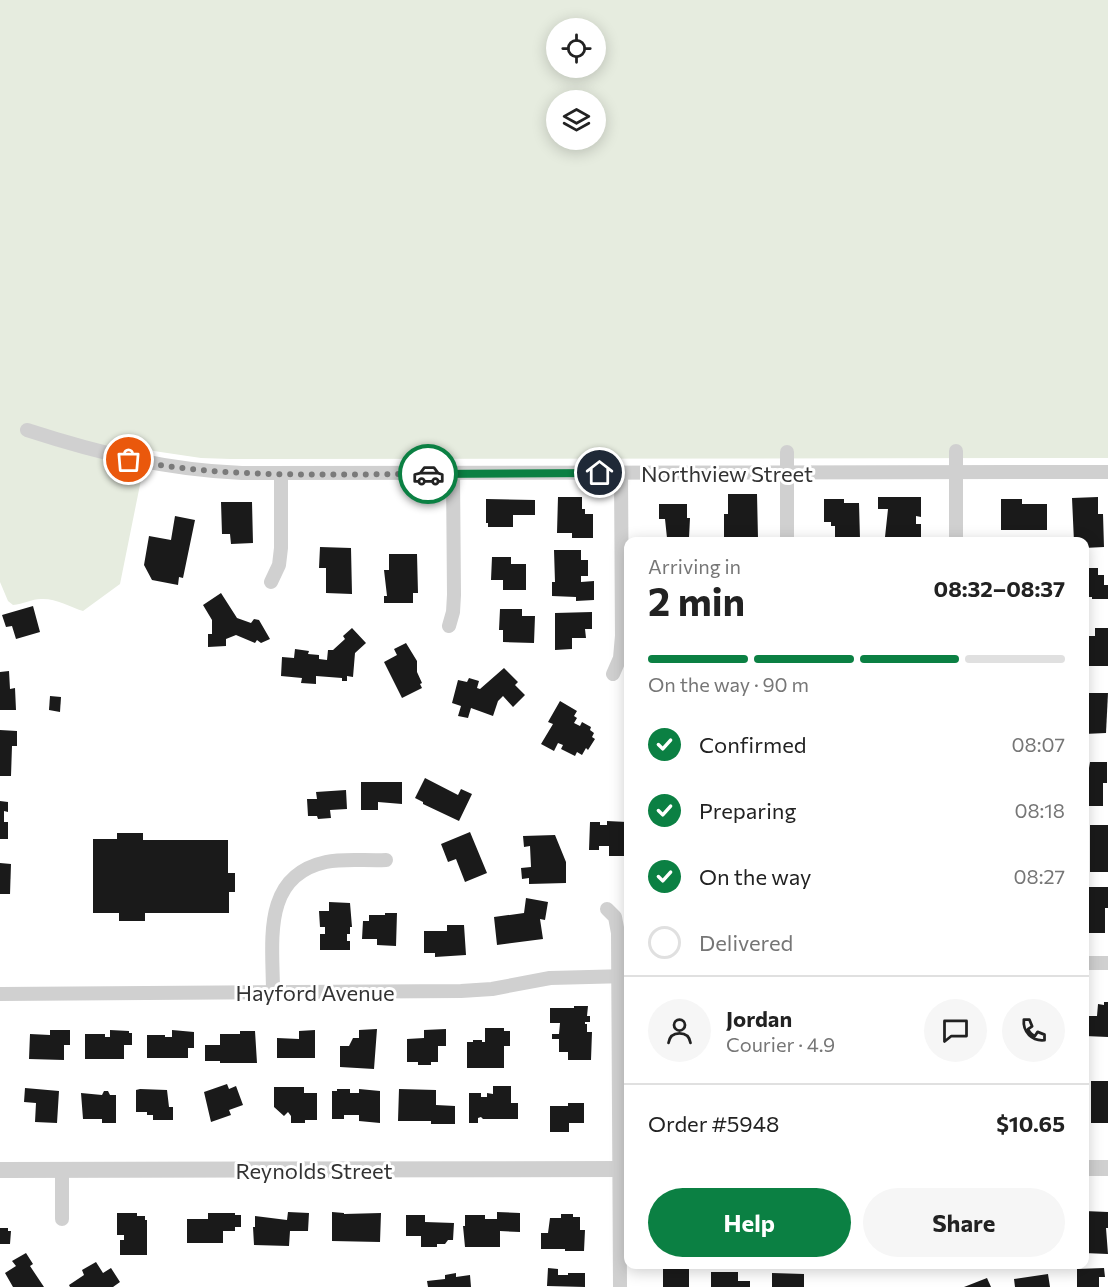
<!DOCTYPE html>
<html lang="en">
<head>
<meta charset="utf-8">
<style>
  :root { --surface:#fff; --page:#f6f6f6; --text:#222; --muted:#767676; --line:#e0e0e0; --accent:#0b8043 }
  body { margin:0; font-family:Commissioner,sans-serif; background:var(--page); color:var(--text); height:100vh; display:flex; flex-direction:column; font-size:22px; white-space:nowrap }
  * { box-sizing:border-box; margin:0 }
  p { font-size:20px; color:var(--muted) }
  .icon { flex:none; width:33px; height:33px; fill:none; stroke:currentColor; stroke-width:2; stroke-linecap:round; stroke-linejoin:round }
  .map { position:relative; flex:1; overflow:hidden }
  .details { position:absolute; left:624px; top:537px; width:465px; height:732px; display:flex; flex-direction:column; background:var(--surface); border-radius:12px; box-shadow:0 3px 15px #0003 }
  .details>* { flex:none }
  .fabs { position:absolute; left:546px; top:18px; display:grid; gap:12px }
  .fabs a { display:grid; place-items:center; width:60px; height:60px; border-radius:50%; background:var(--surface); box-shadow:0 3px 15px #0003; font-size:30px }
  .pin { position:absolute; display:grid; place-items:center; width:51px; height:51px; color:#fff; margin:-26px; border:3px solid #fff; border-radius:50%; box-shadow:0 2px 6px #0007 }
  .courier { position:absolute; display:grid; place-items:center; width:60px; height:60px; margin:-30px; border:4px solid #0b8043; border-radius:50%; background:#fff; color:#222; box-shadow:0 2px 8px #0007 }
  .headline em { font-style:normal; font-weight:700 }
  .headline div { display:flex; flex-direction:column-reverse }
  .headline { display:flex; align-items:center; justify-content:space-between; height:102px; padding:0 24px }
  h1 { font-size:39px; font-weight:700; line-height:45px }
  .bar { display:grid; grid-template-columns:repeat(4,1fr); gap:9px 6px; align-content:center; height:72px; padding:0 24px }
  .bar i { height:8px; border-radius:4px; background:var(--line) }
  .bar .on { background:var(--accent) }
  .bar p { grid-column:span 4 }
  .line { display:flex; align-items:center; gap:15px; padding:0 24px; border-top:2px solid var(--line) }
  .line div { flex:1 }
  .round { display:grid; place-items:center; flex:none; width:63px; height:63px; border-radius:32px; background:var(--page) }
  ol { padding:0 24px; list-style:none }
  li { display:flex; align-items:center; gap:18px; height:66px }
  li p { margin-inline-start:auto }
  li .icon { padding:6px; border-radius:50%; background:var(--accent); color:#fff; stroke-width:4 }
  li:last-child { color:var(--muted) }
  li i { width:33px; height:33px; border:3px solid var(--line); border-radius:50% }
  .primary-button { display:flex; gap:12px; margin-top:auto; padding:12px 24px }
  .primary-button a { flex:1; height:69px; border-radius:36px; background:var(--accent); color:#fff; font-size:24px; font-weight:700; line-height:69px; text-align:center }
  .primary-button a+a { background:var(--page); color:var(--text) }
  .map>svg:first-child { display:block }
</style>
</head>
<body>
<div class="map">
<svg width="1108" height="1287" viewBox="0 0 1108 1287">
  <rect width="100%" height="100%" fill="#fff"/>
  <path fill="#e6ecdf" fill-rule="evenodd" d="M0,0H1108V458L231,459L201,458L147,450L120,584L83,611C70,607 55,598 41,599C32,599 23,604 13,605L8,601L0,582ZM556,28H596V68H556ZM556,100H596V140H556Z"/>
  <g fill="#1a1a1a">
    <path d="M728,494H757L758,538H724V514H728Z"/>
    <path d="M558,497H582V509H585V514H593V538H572V533H557Z"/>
    <path d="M878,497H921V517L916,516V524H921V538L885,537L888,509H878Z"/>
    <path d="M1098,497V514H1103L1104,547L1084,548V542H1074L1072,498Z"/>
    <path d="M486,499L535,500V515H513V527H488V523H486Z"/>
    <path d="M824,499H844V503H859L860,539H835V526H831V522H824Z"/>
    <path d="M1001,499H1022V504H1047V530H1001Z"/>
    <path d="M221,502H252L253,543L231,544L230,534H222Z"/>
    <path d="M659,504H687V518H690L689,538H667L665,519H659Z"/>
    <path d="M175,516L195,520L183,578L179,577L178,585L152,580L144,565L149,536L171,540Z"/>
    <path d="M320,547L351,548L352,594L326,593V568H319Z"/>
    <path d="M554,550H581V560H588V576H581V582L594,581V600L576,601V597L552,596V582H555Z"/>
    <path d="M389,554H417L418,593H413V603H384V596H387L384,570H389Z"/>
    <path d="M492,557H511V564H526V590H503V580H491Z"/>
    <path d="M1084,568H1098V575H1104V585H1108V599H1092V597H1084Z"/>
    <path d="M221,593L237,618L251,623L254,619L259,620L270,639L261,643L257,640L255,643L236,635L226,639V646L208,647V634H212V620L203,605Z"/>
    <path d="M33,606L40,632L16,639L12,626L6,627L2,615Z"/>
    <path d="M500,609H522V616H535L534,643L503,642V630H499Z"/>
    <path d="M592,612V629H585L586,638H572V649L555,650V613Z"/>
    <path d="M352,628L366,643L355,653L353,677L347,676V681H342V678L316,676V684L301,683L302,678L281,676L282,657L294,658L295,649L309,651L308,654L319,655V659L327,660L328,650H333L345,639L343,636Z"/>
    <path d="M1095,628H1108V666H1084V636H1095Z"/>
    <path d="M406,643L417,661V672L422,683L420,684L422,688L402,698L384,662L397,655L394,649Z"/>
    <path d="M504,668L518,682L515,685L525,695L513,707L503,696L498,701L493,716L471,708L468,718L458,716L461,706L452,703L458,680L467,682L469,678L479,681L477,688L480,689Z"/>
    <path d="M9,671L10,689L15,688L16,710H0V672Z"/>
    <path d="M1084,693H1108L1106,733L1084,734Z"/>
    <path d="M50,696L61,697L60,712L49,710Z"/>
    <path d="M560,701L577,711L574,716L577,718L574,723L580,726L582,722L591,727L590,730L594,733L592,737L595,739L588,750L586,748L582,755L577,752L575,756L561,749L563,745L558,743L554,751L541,744L553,724L548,722Z"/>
    <path d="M0,730L17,731V746H12L11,776H0Z"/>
    <path d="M1090,762H1107V783H1103V806H1084V768H1089Z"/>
    <path d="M425,778L458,795L461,789L472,794L459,821L423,804V802L415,798Z"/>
    <path d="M361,782H402V804L378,802V810H361Z"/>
    <path d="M346,790L347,809L330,810L331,818L318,819L317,816H308L307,799H317L316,792Z"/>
    <path d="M0,801L8,802V812L4,811V822H8V839H0Z"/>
    <path d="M607,821L627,822V856H609V846H599V850H589L590,822H600V825H607Z"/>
    <rect x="1090" y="825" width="18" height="47"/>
    <path d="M470,832L487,873L465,882L456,859L448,862L441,844Z"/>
    <path d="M117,833H143V840H228V873H235V892H229V913H145V921H119V913H93V839H117Z"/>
    <path d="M555,835L566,862V883L529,884V878L522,879L521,868L531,867L530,846L524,847L523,836Z"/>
    <path d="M0,863L11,864L10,894H0Z"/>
    <path d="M1084,887H1108V908H1105V933H1084Z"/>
    <path d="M526,898L548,902L545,920L540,919L543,939L497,945L494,917L524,913Z"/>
    <path d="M329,902L350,903L352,927H350V934H347V941H350V950H320V934H325V927H320L319,911H329Z"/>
    <path d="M385,913H397L396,946L377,945V939H362L363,921H369V915H385Z"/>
    <path d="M447,925H464L466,955L435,957V953H424V931H447Z"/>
    <path d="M1104,1002H1108V1037L1085,1036L1084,1016H1097L1098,1004L1104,1005Z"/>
    <path d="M574,1006H588L587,1016H590V1022H585V1024H587V1032H592L591,1060H568V1052H559V1039H552V1034H559L560,1023H550V1008H574Z"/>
    <path d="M485,1028H504V1031H510V1046H504V1068H467V1042H473V1040H482V1042H485Z"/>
    <path d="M377,1029L374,1069L340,1067V1046H349L353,1038H359V1030Z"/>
    <path d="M446,1029V1046H438V1062H431V1065H418V1062H407V1039L424,1038V1030Z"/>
    <path d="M50,1030H70V1045H64V1060L29,1059L30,1034L50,1035Z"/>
    <path d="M110,1030L129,1031V1033H132V1045H124V1059H85V1034H105V1037H110Z"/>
    <path d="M172,1030L194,1032V1048H188V1058H147V1035H165V1037H172Z"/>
    <path d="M315,1030V1058H277V1038L299,1039V1031Z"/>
    <path d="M240,1031H255L257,1063H220V1061H205V1045H220V1034H240Z"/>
    <rect x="1091" y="1081" width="17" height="42"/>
    <path d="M227,1084L229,1089L236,1086L243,1105L229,1110L231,1115L211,1122L204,1092Z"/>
    <path d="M493,1086H511V1103H518V1119H483L481,1117L478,1118V1123H469V1093H481V1097H487V1093L493,1094Z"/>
    <path d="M274,1087H304V1093H317V1120H305V1123H291V1116L288,1112L284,1116L274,1107Z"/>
    <path d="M25,1088L59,1091L57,1123L35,1122L36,1103L24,1102Z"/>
    <path d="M140,1089L167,1090L169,1107H173V1120H153V1115H147V1112H136V1090Z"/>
    <path d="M337,1089H350V1093H359V1089L380,1091V1123L359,1121V1115H344V1119H332V1091H337Z"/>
    <path d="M399,1089L436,1090V1105L455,1106V1124H431V1121H398Z"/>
    <path d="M104,1091H108L110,1095H116V1123H102V1119H83L81,1093L102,1095Z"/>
    <path d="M568,1103H584V1123H569V1132H550V1106H568Z"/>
    <path d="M1084,1211L1108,1212V1228H1106L1108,1254L1084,1253Z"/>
    <path d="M288,1212L309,1213L308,1231H290L289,1246L254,1245L253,1227H255V1216L287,1220Z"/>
    <path d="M332,1212L344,1213V1214L381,1213L380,1242L332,1241Z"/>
    <path d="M497,1212L520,1213V1232L500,1231V1247H465L463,1226H465V1215H485V1219H497Z"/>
    <path d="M117,1213H137V1216H145V1220H147V1255H120V1240H124V1235H117Z"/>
    <path d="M208,1213H235V1215H241V1227H235V1231H223V1243H187V1219H208Z"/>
    <path d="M561,1214H573V1217H580V1230H585L584,1251H565V1249H541V1233H548L550,1218H561Z"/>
    <path d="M406,1215H425V1222L454,1223L453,1240H448L445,1244H437V1247H421V1236H406Z"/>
    <path d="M0,1228H8V1231H11L10,1244H0Z"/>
    <path d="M26,1253L33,1264L30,1266L44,1287H13L5,1273L16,1266L12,1261Z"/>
    <path d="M96,1262L103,1273L111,1268L120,1282L113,1287H70L69,1285L84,1275L82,1270Z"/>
    <rect x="663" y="1267" width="26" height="20"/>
    <path d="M548,1268L558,1269V1275H568V1273H585V1287L547,1286Z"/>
    <path d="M1104,1268L1105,1277H1099V1287H1077V1269Z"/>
    <path d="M711,1272H738V1281H750V1287H711Z"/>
    <path d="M456,1273V1277L470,1275L471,1287H428L427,1281L445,1279V1275Z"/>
    <path d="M772,1273L804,1274V1287H772Z"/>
    <path d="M1048,1274L1050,1287H1015L1014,1279Z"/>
    <path d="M987,1278L991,1287H964Z"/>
  </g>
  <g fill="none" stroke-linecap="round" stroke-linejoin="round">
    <g stroke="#d0d0d0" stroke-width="14">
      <path d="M27,430C98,453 167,470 242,473L1108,472"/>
      <path d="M787,452V542"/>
      <path d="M956,542V451"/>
      <path d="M271,582L279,565L281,548V474"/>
      <path d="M449,626L453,612L454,595L453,474"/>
      <path d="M613,674L620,658L622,636L621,473"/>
      <path d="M607,909L615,917L618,933L620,1287"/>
      <path d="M1084,963H1108"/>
      <path d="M273,993C273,942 261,876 326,862C344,858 366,861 386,860"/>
      <path d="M0,994L461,991L492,989L550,978L628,976"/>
      <path d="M62,1219V1170"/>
    </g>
    <g stroke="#d0d0d0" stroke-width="16">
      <path d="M1084,1168H1108"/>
      <path d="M0,1170L628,1169"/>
    </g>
  </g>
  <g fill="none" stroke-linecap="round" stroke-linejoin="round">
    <path stroke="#7a7a7a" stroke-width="6" stroke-dasharray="0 10.8" d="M129,460C228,479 328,474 428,474"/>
    <path stroke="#0b8043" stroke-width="8" d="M428,474L600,473"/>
  </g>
  <g text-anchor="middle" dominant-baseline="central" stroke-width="6" stroke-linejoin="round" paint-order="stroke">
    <g font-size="22" fill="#333" stroke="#fff">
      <text x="727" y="473">Northview Street</text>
      <text x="315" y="992">Hayford Avenue</text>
      <text x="314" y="1170">Reynolds Street</text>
    </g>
  </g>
</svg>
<div class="fabs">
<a><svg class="icon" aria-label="locate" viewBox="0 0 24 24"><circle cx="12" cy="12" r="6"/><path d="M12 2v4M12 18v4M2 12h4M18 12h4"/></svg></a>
<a><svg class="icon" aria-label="layers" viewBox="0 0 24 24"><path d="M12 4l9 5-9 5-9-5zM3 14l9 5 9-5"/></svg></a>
</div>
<div class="pin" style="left:129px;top:460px;background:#ea580c"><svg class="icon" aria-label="bag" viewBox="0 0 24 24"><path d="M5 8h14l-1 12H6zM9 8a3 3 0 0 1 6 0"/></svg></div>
<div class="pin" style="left:600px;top:473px;background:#1f2937"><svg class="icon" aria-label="home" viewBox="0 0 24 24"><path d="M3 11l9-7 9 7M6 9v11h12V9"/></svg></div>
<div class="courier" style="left:428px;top:474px"><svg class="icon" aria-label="car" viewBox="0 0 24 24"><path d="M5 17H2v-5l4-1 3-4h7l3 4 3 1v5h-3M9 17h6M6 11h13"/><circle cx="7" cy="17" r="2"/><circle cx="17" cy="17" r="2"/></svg></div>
<section class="details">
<div class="headline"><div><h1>2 min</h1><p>Arriving in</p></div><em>08:32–08:37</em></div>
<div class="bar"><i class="on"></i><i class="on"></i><i class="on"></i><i></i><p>On the way · 90 m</p></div>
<ol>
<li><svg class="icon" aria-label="check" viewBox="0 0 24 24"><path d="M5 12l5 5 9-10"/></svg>Confirmed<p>08:07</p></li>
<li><svg class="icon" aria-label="check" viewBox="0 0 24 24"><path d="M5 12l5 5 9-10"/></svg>Preparing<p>08:18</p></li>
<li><svg class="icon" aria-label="check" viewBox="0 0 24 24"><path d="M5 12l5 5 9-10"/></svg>On the way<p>08:27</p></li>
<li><i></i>Delivered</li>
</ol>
<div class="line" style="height:108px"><a class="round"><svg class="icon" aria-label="person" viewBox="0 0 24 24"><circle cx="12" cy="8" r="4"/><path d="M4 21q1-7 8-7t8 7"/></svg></a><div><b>Jordan</b><p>Courier · 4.9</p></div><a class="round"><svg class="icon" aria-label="chat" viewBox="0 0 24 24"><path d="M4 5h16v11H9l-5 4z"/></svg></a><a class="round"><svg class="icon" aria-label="phone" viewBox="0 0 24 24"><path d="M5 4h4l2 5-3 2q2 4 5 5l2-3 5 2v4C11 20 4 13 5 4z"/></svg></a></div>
<div class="line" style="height:78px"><div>Order #5948</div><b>$10.65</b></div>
<div class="primary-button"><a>Help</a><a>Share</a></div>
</section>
</div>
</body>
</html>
